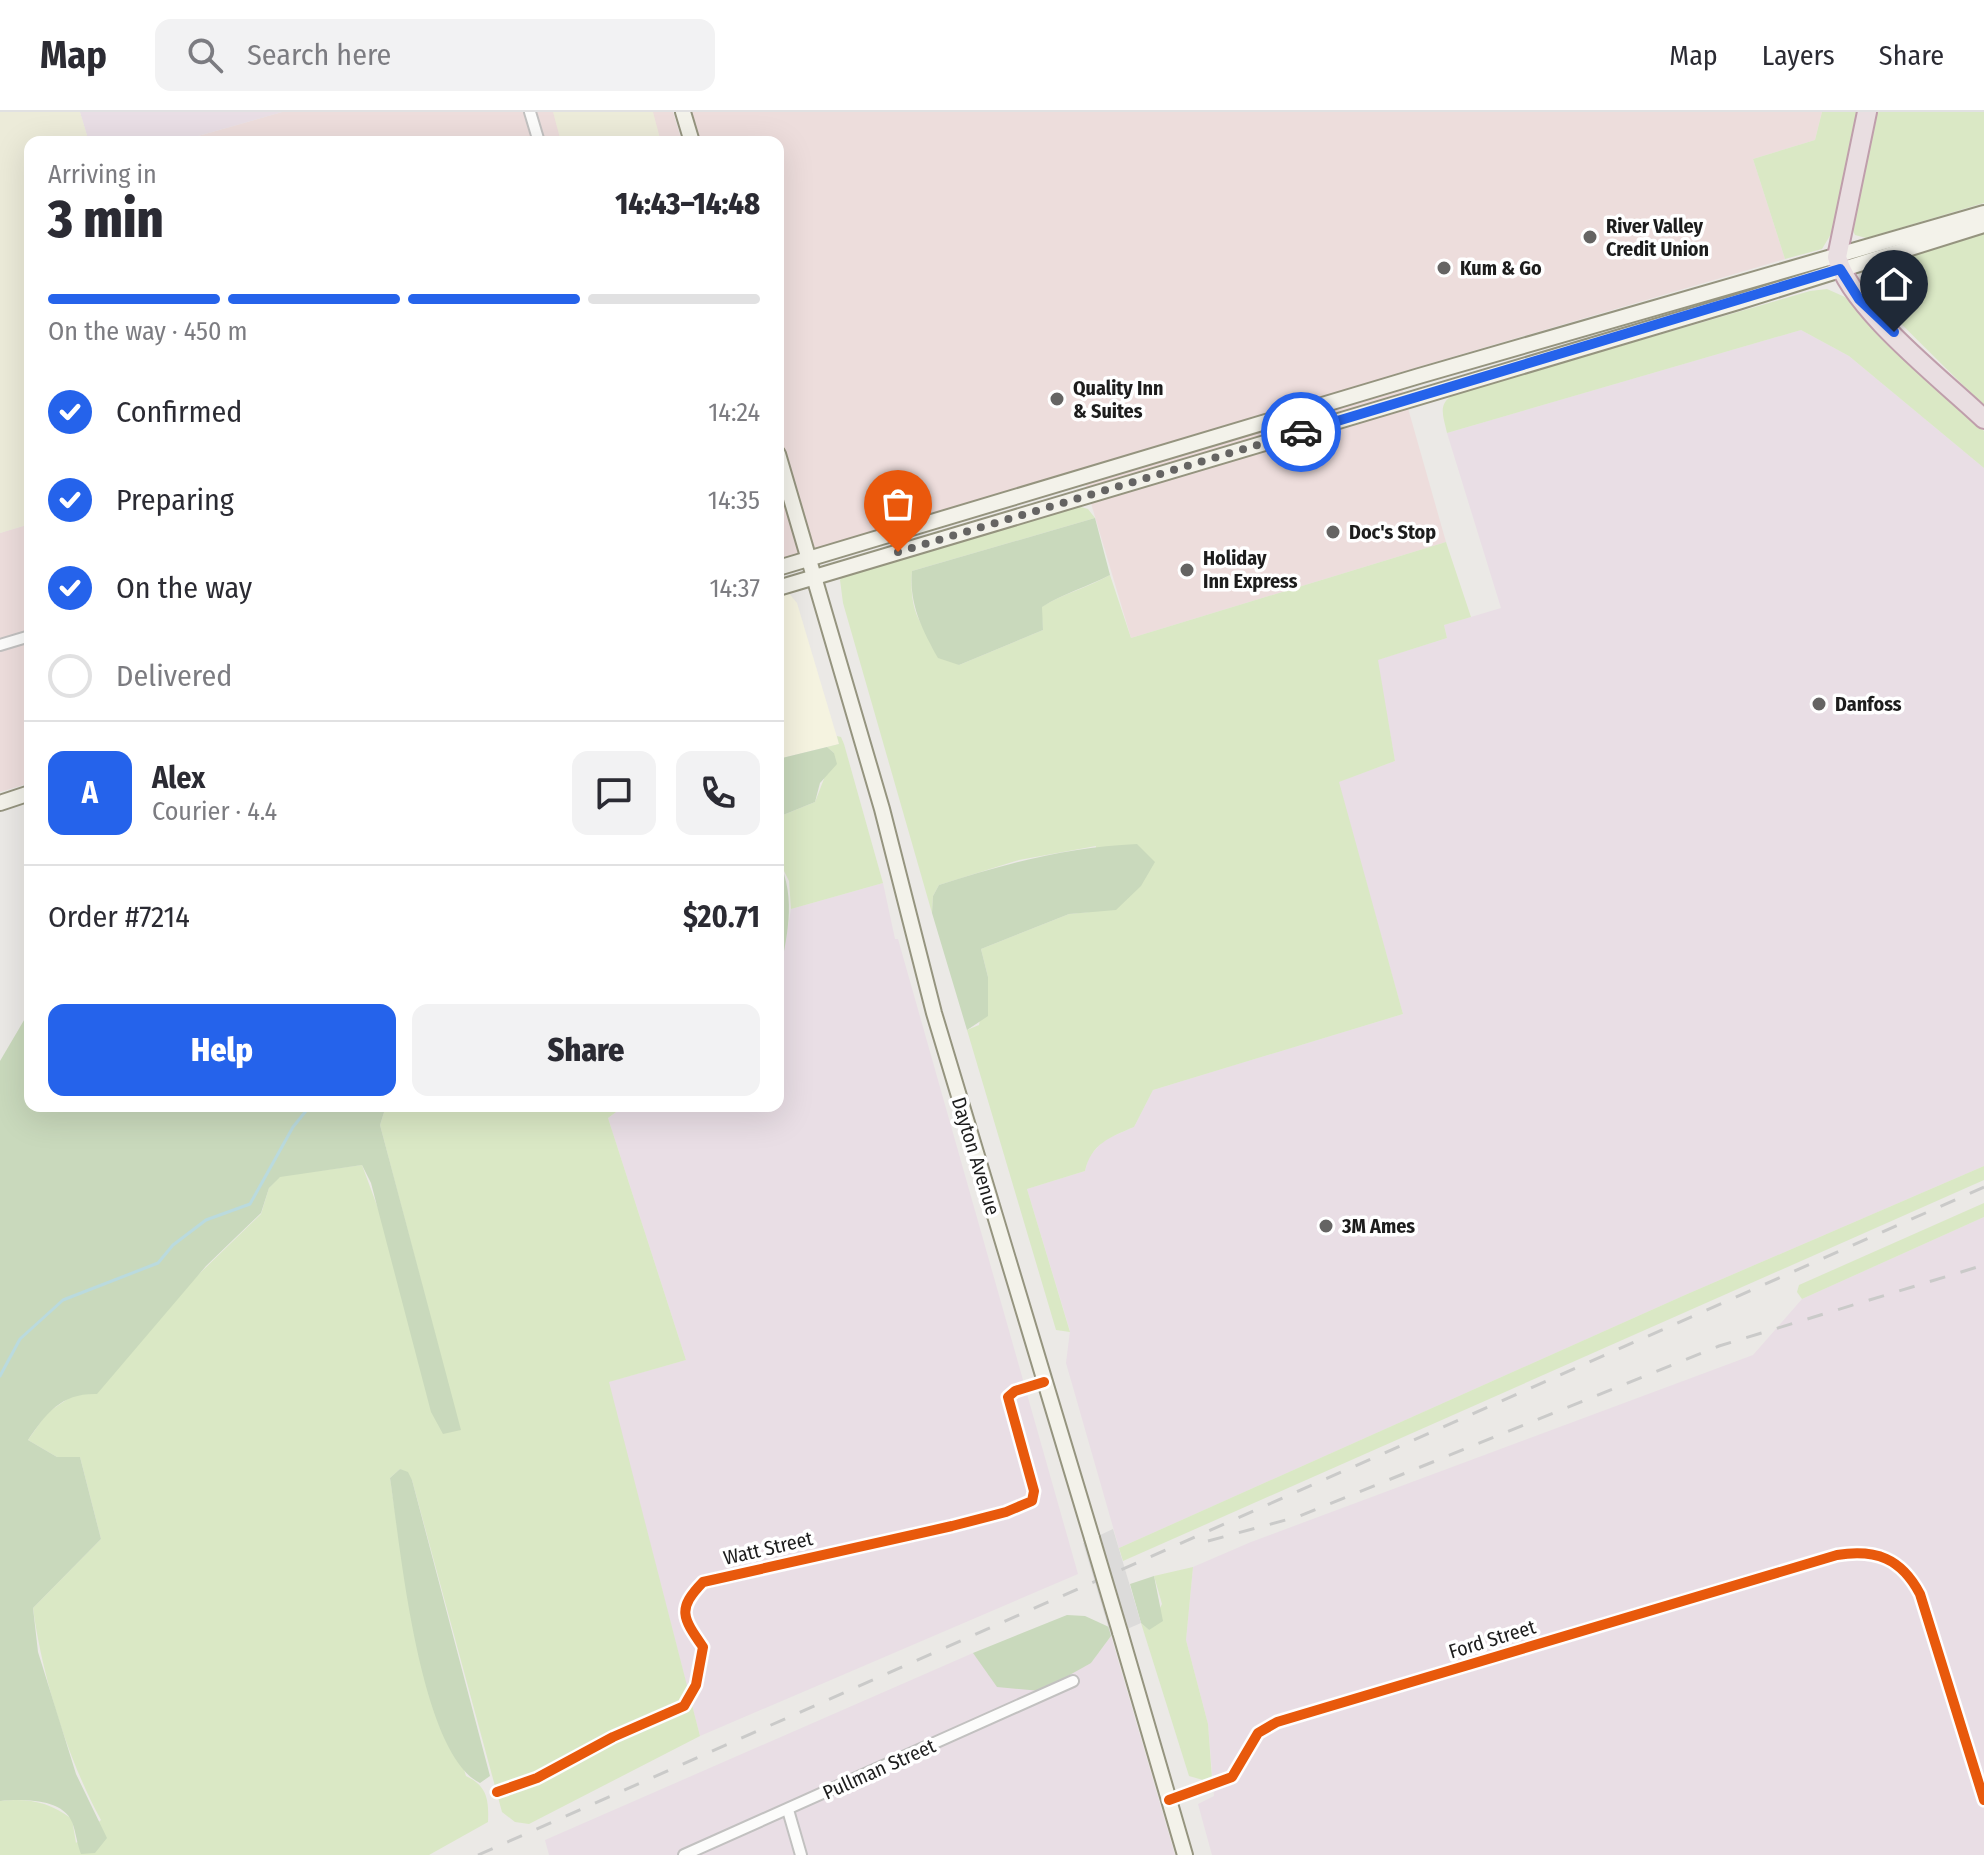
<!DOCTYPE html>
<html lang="en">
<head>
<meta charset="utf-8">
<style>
  :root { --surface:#fff; --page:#f2f2f3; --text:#2b2b33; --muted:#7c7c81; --line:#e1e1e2; --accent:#2563eb }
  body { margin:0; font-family:"Fira Sans Condensed",sans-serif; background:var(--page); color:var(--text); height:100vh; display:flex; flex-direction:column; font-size:30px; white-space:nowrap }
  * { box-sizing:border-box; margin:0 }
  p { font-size:26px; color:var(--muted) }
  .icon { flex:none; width:44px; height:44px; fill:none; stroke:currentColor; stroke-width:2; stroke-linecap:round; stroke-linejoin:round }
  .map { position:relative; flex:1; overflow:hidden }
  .sheet { position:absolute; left:24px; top:24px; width:760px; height:976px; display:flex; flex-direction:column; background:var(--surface); border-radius:16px; box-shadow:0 8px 32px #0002 }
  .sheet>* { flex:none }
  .pin { position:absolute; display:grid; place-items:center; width:68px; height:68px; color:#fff; margin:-82px -34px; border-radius:50% 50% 50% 0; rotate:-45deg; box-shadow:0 0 8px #0007 }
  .pin .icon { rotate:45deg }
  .courier { position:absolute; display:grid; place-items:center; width:80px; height:80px; margin:-40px; border:6px solid #2563eb; border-radius:50%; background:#fff; color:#222; box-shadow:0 2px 10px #0007 }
  .summary em { font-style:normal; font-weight:800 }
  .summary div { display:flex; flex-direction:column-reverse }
  .summary { display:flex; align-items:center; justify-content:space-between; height:136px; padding:0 24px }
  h1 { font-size:52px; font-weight:800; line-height:60px }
  .bar { display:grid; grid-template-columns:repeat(4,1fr); gap:12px 8px; align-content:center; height:96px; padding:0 24px }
  .bar i { height:10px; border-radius:6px; background:var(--line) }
  .bar .current { background:var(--accent) }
  .bar p { grid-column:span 4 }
  .line { display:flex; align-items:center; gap:20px; padding:0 24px; border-top:2px solid var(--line) }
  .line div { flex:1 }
  .round { display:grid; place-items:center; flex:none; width:84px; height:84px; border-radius:16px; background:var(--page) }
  ol { padding:0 24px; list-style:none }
  li { display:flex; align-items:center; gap:24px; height:88px }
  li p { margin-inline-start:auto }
  li .icon { padding:8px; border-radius:50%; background:var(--accent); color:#fff; stroke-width:4 }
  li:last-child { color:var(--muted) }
  li i { width:44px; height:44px; border:4px solid var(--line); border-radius:50% }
  .action { display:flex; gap:16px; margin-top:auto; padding:16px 24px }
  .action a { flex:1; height:92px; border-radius:16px; background:var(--accent); color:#fff; font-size:32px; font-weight:800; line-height:92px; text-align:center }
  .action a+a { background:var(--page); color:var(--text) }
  header { display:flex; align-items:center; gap:48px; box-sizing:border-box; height:112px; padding:0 40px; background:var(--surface); border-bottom:2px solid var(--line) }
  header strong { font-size:38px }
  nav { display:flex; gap:44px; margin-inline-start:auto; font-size:28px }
  .search { width:560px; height:72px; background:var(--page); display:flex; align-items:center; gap:20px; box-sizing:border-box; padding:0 28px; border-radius:16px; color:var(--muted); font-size:30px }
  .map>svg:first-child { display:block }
</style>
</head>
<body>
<header>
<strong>Map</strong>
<div class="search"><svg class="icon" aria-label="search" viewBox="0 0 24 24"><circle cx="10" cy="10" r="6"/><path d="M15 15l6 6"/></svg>Search here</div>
<nav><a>Map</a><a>Layers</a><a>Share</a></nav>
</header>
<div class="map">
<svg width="1984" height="1743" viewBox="0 0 1984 1743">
  <rect width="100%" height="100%" fill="#ebe9e6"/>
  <g fill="#eddddc">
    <path d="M282,0H673L682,30H177Z"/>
    <path d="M691,0H1822L1815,28L1753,47L1785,147L1398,261L1446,430L1131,526L1082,361L778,451V30H699Z"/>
    <path d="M30,412V671L0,680V421Z"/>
  </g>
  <g fill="#e9dee5">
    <path d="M80,0H282L177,30H89Z"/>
    <path d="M1801,218L1849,244L1984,356V1054L1685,1183L1119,1436L1066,1251L1070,1219L1027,1077L1085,1059L1089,1045L1104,1028L1134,1015L1153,978L1403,902L1338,670L1395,649L1377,548L1447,526L1444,513L1501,496L1447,321Z"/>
    <path d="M883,771L895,827H898L1078,1462L700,1624L608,1270L686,1248L608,1006L624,994H778V871L791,797Z"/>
    <path d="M1984,1105V1743H1212L1198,1692L1214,1684L1208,1612L1186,1528L1193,1455L1251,1430L1753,1243L1802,1187Z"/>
    <path d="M1111,1524L1175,1743H549L545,1728L973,1541L982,1551H1091Z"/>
  </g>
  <path fill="#f5f3e0" d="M787,479L797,491L839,632L778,647V481Z"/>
  <g fill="#ecebd9">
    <path d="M0,0H80L89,30H30V412L0,421Z"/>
    <path d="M553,0H653L661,30H561Z"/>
  </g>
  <g fill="#dae8c5">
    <path d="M1822,0H1861L1831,122L1822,137L1785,147L1753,47L1815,28Z"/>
    <path d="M1873,0H1984V91L1866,126L1855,123L1850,112Z"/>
    <path d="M1984,122V294L1859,170L1865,159Z"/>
    <path d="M1827,177L1845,185L1984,319V356L1849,244L1801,218L1447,321C1443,303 1437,291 1455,282L1810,179Z"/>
    <path d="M1074,393L1088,397L1095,406L912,459C908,507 926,523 959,553L1043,518L1041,495C1064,481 1087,476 1110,463L1131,526L1446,430L1471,505L1444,513L1447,526L1378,548L1395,649L1339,670L1403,902L1153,978L1134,1015C1110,1025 1091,1032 1085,1059L1027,1077L1070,1220L1056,1218L967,918L979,913L988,865L981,837L1069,802L1089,800L1096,734L1019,748L939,773L933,784L932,801L843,491L840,468L843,463Z"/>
    <path d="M837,624L841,625L844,632L883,771L791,797L789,769L778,747V705L815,690L834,641L827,635L839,632Z"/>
    <path d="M386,994H624L608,1006L686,1248L609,1270L700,1624L529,1712L515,1710L502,1700L412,1368L400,1357L390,1366L407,1479L466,1664C487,1674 489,1687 488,1710L429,1743H0V1689C29,1686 49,1690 72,1707L76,1731L101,1708C68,1648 42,1564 33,1496L101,1427L80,1345H57L28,1328L47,1301L75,1282L261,1102L269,1076L280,1064L362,1053L460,1318L380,1013Z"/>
    <path d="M1984,1054V1068L1123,1449L1119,1436L1685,1183Z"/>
    <path d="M1984,1091V1105L1802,1187L1797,1180L1799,1173Z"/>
    <path d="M1193,1455L1186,1528L1208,1612L1212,1666L1203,1668L1189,1664L1141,1511L1149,1518L1162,1492L1154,1464Z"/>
  </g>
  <g fill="#c9d9bc">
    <path d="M1095,406L1110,463C1087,475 1064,481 1042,495L1043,518L959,553L938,546C922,517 909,492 912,459Z"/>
    <path d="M827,635L834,641L837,652L820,671L815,690L778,705V647Z"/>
    <path d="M1137,732L1155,750L1141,774L1116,798L1069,802L981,837L988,865V904L967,918L932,801L933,784L939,773C1004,752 1068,735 1137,732Z"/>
    <path d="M778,747C798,788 786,827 778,871Z"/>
    <path d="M30,898V994H386L380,1013L461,1318L443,1322L431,1300L371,1071L362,1053L280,1065L269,1076L261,1101L206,1154L97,1282C62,1281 47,1300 28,1328L57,1345H80L101,1427L33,1496L38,1540L76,1662L107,1726L95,1741L81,1742C77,1732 76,1720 72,1710C62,1686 21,1687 0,1689V949Z"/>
    <path d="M400,1357L408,1360L412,1368L490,1664L480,1671C419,1641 400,1432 390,1366Z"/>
    <path d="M1154,1464L1163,1509L1149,1518L1141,1511L1130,1472Z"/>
    <path d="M1067,1503L1085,1504L1109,1515L1111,1524L1091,1551L1041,1579L997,1575L973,1541Z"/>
  </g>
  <path fill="#dcdbda" d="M1113,1417L1141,1511L1111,1524L1083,1431Z"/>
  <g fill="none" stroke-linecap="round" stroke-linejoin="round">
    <path stroke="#badade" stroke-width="3" d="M0,1264L20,1227L63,1188L158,1151L173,1133L206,1108L250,1092L293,1015L310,994"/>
    <defs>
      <g id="minor">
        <path d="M530,0L539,30"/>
        <path d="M0,533L30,524"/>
        <path d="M497,1680L537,1666L613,1625L684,1594L696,1573L703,1535C682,1505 677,1497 703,1470L952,1414L1006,1400L1032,1389L1034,1379L1008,1285L1015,1279L1044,1270"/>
        <path d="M1169,1688L1232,1665L1258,1621L1277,1610L1837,1443C1876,1437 1901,1446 1920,1482L1984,1688"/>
        <path d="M788,1698L801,1743"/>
        <path d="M684,1743L1073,1569"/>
      </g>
      <g id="secondary">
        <path d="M683,0L692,30"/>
        <path d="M778,342L882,697L934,901L1092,1426"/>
        <path d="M778,456L1419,264L1984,101"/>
        <path d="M778,476L1738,190L1984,113"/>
        <path d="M0,691L30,681"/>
        <path d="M1120,1520L1185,1743"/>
      </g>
      <path id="motorway" d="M1867,0L1837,145C1851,197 1943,268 1984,307"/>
    </defs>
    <use href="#minor" stroke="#c2c1c0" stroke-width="14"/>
    <use href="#secondary" stroke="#95947f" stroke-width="18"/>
    <use href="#motorway" stroke="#bf9eab" stroke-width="22"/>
    <use href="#minor" stroke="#fcfcfb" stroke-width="10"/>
    <use href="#secondary" stroke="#f3f2ea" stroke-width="14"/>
    <use href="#motorway" stroke="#e9dee1" stroke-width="18"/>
    <g stroke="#cacac9" stroke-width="3" stroke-dasharray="16 16" stroke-linecap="butt">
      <path d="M1208,1429L1297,1405L1719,1234L1984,1153"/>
      <path d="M478,1743L1984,1075"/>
    </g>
    <defs>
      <path id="secondary-bridge" d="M1092,1426L1120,1520"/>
    </defs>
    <use href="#secondary-bridge" stroke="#95947f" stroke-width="18" stroke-linecap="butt"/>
    <use href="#secondary-bridge" stroke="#f3f2ea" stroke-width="14"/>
    <defs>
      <g id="cycleway">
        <path d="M497,1680L537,1666L613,1625L684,1594L696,1573L703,1535C682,1505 677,1497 703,1470L952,1414L1006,1400L1032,1389L1034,1379L1008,1285L1015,1279L1044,1270"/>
        <path d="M1169,1688L1232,1665L1258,1621L1277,1610L1837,1443C1876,1437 1901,1446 1920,1482L1984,1688"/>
      </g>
    </defs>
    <use href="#cycleway" stroke="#fff" stroke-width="15"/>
    <use href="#cycleway" stroke="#e8590c" stroke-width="10"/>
  </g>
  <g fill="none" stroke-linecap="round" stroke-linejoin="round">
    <path stroke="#656463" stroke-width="8" stroke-dasharray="0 14.4" d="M898,440L1301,320"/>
    <path stroke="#2563eb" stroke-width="10" d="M1301,320L1840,157L1859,187L1894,220"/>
  </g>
  <g fill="#656463" stroke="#fff" stroke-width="3">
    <circle cx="1590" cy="125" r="8"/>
    <circle cx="1444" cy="156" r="8"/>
    <circle cx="1057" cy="287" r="8"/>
    <circle cx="1333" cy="420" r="8"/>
    <circle cx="1187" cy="458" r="8"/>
    <circle cx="1819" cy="592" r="8"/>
    <circle cx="1326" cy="1114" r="8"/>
  </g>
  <g text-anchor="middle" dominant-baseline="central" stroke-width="7" stroke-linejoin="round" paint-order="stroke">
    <g font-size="20" font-weight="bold" fill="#1d1d1d" stroke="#fff" text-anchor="start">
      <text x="1606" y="114">River Valley<tspan x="1606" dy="23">Credit Union</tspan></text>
      <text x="1460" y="156">Kum &amp; Go</text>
      <text x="1073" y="276">Quality Inn<tspan x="1073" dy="23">&amp; Suites</tspan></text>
      <text x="1349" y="420">Doc's Stop</text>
      <text x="1203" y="446">Holiday<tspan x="1203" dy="23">Inn Express</tspan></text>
      <text x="1835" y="592">Danfoss</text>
      <text x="1342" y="1114">3M Ames</text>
    </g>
    <g font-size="20" fill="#1d1d1d" stroke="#fff">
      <text transform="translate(976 1044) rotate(73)">Dayton Avenue</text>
      <text transform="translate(768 1436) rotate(-13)">Watt Street</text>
      <text transform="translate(1492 1527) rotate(-17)">Ford Street</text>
      <text transform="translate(879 1657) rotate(-24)">Pullman Street</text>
    </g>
  </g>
</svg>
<div class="pin" style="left:898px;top:440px;background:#ea580c"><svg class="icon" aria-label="bag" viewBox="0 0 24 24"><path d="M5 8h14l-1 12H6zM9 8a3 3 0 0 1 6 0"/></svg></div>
<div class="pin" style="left:1894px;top:220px;background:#1f2937"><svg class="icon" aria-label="home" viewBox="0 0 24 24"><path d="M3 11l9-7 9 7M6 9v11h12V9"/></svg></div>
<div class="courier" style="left:1301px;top:320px"><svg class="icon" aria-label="car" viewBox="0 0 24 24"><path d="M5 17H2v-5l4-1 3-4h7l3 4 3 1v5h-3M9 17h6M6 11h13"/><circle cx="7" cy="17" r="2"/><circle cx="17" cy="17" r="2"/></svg></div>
<section class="sheet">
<div class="summary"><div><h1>3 min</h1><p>Arriving in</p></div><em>14:43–14:48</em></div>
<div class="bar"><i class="current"></i><i class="current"></i><i class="current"></i><i></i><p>On the way · 450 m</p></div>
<ol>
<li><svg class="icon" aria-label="check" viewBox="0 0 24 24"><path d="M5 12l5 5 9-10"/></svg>Confirmed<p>14:24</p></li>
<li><svg class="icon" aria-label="check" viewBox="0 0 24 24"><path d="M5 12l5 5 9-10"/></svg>Preparing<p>14:35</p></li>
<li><svg class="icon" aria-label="check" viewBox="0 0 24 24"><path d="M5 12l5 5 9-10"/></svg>On the way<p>14:37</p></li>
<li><i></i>Delivered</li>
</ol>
<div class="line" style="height:144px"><b class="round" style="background:var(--accent);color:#fff">A</b><div><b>Alex</b><p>Courier · 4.4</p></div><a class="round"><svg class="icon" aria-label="chat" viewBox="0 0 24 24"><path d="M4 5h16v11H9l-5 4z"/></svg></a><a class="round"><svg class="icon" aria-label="phone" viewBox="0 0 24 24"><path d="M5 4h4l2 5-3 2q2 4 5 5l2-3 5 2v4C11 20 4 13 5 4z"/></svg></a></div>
<div class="line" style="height:104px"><div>Order #7214</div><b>$20.71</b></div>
<div class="action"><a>Help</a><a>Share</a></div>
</section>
</div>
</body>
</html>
